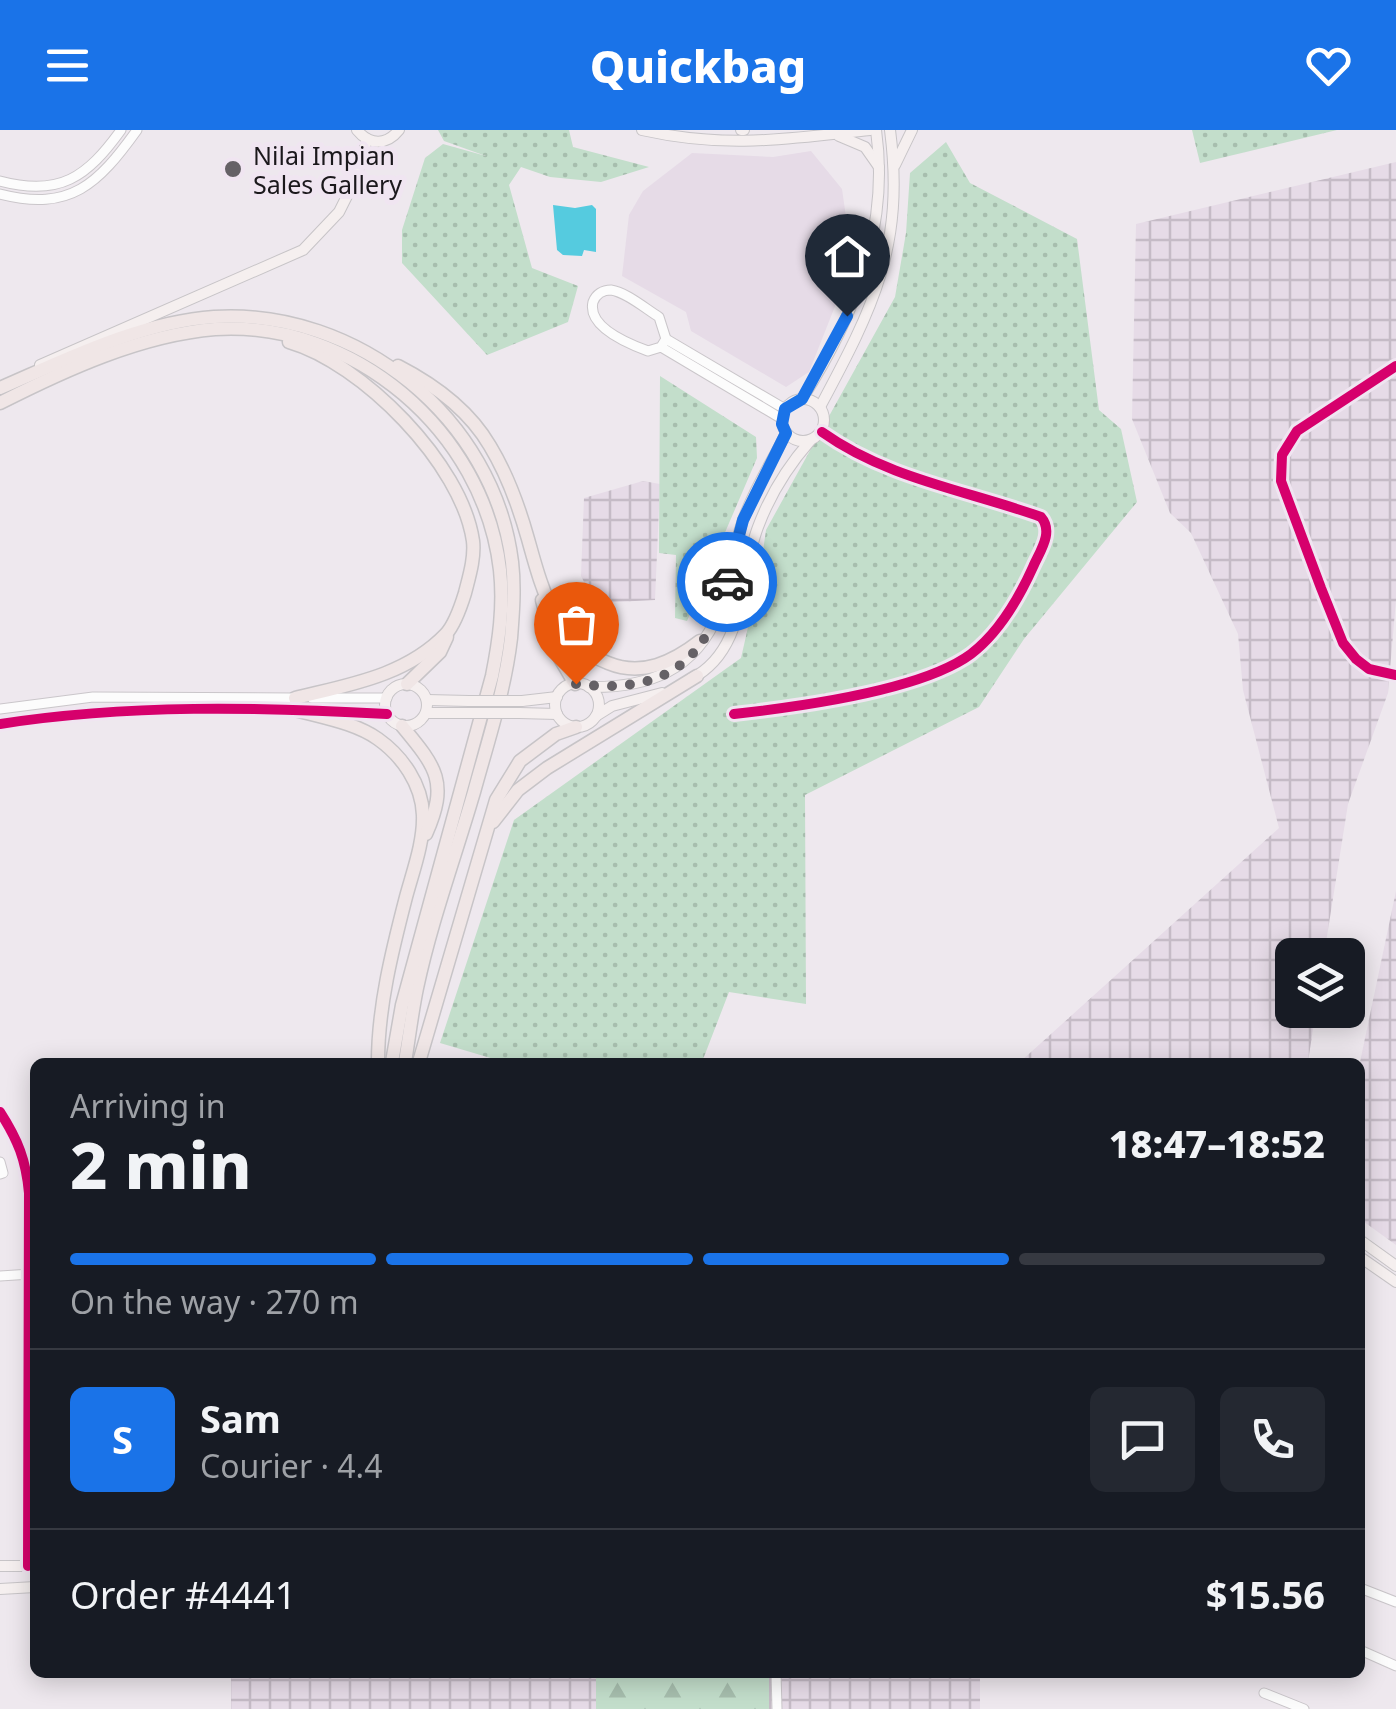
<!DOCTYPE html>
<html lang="en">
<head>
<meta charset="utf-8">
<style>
  :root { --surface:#171b24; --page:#242831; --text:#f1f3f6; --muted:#9ea1a6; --line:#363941; --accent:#1a73e8 }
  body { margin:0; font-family:"Noto Sans",sans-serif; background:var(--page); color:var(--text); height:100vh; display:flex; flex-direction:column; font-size:38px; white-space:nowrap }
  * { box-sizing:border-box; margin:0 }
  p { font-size:32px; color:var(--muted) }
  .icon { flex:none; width:55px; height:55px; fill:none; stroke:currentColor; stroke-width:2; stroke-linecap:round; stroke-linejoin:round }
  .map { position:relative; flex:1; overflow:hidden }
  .drawer { position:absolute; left:30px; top:928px; width:1335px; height:620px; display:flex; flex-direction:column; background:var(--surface); border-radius:15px; box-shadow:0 5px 25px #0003 }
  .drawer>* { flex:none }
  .tools { position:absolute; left:1275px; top:808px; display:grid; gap:20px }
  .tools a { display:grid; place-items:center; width:90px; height:90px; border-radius:15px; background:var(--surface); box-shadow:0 5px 25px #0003; font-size:50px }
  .pin { position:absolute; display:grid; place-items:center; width:85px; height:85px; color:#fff; margin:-102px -42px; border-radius:50% 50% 50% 0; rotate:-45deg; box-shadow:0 0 10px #0007 }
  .pin .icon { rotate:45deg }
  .courier { position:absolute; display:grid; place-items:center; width:100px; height:100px; margin:-50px; border:8px solid #1a73e8; border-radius:50%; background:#fff; color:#222; box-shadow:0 2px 12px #0007 }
  .headline em { font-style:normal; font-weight:800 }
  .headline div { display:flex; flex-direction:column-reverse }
  .headline { display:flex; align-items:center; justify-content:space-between; height:170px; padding:0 40px }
  h1 { font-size:65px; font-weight:800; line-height:75px }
  .bar { display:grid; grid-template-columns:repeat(4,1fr); gap:15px 10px; align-content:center; height:120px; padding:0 40px }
  .bar i { height:12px; border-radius:8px; background:var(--line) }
  .bar .on { background:var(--accent) }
  .bar p { grid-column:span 4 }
  .line { display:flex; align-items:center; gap:25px; padding:0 40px; border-top:2px solid var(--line) }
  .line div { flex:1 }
  .round { display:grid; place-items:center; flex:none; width:105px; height:105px; border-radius:15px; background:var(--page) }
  header { display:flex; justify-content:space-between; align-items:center; height:130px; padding:0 40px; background:var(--accent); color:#fff; font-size:45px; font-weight:800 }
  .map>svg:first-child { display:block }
</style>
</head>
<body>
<header><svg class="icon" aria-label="menu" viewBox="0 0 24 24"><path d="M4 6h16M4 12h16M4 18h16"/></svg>Quickbag<svg class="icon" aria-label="heart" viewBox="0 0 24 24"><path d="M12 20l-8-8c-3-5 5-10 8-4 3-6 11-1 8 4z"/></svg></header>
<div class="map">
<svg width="1396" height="1579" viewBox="0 0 1396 1579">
  <defs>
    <pattern id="industrial-grid" width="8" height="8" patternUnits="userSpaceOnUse" patternTransform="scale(2.5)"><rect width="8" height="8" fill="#e6dbe7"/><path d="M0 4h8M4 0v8" fill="none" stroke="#c5bbc6"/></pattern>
    <pattern id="grass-dots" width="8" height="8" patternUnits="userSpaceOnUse" patternTransform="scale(2.5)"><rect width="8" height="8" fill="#c3decb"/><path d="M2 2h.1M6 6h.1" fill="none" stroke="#a7beae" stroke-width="1.8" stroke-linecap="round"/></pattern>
    <pattern id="forest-firs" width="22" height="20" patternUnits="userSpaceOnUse" patternTransform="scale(2.5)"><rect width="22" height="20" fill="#c3decb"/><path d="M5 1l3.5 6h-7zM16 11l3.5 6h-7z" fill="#a7beae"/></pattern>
  </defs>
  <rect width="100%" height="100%" fill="#eee8ee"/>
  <path fill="#e6dbe7" d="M811,21L842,59L848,101L843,156L809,242L786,257L691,201L686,182L622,146L629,85L643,61L692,23L773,27Z"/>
  <g fill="url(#industrial-grid)">
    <path d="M1396,32V470L1388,563L1348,674L1324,825H1292V880H1316L1308,932H1020L1279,698L1243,560L1238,504L1191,403L1170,383L1132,289L1136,94Z"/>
    <path d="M643,351L660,354L655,470L595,473L581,446L584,368Z"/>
    <path d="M1396,761V1115L1360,1089V932Z"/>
    <path d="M980,1542V1579H231V1543Z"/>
  </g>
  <g fill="url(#grass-dots)">
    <path d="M438,0H569L573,17L649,37L601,52L550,47L521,37L509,55L532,138L578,156L568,192L487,225L402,133V100L425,28L443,14L486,26L444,11Z"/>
    <path d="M1192,0H1337L1200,33Z"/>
    <path d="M946,12L970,53L1077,109L1099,280L1121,299L1137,372L1024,509L979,577L805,665L806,874L729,862L702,932H504L440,913L514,690L741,528L759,449L766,400L895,167L906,103L910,43Z"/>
    <path d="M660,246L756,307L757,328L687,491L675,488L676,425L659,423Z"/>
  </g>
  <rect fill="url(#forest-firs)" x="596" y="1543" width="173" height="36"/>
  <path fill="#55cbdf" d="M553,75L575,78L592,75L596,79V122L584,120L582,126L563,125L557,120Z"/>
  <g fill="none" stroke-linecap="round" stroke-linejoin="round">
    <defs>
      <g id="minor">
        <path d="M0,51C60,67 87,47 121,0"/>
        <path d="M0,64C71,82 98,54 137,0"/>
        <path d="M666,209L785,279"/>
        <path d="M661,217L666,209L659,187C646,179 626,162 611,160C603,160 596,164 593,172C587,197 629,214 648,221L661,217L782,289"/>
        <path d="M1396,236L1297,301L1282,325L1281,351L1321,458L1343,513L1356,529L1369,539L1396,545"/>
        <path d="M312,568H387"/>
        <path d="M0,579L93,567L296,568"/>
        <path d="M315,580L387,584"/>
        <path d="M734,584C797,577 921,561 971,524C1000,502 1019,468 1033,437C1040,421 1054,402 1041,387C966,360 888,349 822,302"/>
        <path d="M0,594L87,582L295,579"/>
        <path d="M0,982C18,1010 26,1030 29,1063L28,1436"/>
        <path d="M0,1032L3,1043L0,1044"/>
        <path d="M0,1146L31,1144"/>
        <path d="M1360,1458L1396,1472"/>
        <path d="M1360,1520L1396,1536"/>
        <path d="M776,1542L777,1579"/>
        <path d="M1264,1563L1304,1579"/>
      </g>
      <g id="major">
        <path d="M357,0C370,16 387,15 399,0"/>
        <path d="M642,0C727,19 785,9 870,0"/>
        <path d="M741,0H744"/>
        <path d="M839,6L865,17L879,37"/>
        <path d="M895,35L912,0"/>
        <path d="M40,235L303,120L339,82L356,48L367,9"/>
        <circle cx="803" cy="290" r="21"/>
        <path d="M802,269C854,188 890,98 876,0"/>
        <path d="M820,277C873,178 905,116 890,0"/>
        <path d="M691,549C748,519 738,449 758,397C770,365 788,336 810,311"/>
        <circle cx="577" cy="575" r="22"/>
        <circle cx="406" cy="575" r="21"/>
        <path d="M589,557C648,558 695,541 719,482C731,454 732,422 742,393C752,362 772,332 786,303"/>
        <path d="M427,570L469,571"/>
        <path d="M522,571L557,567"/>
        <path d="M426,583H467"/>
        <path d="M519,583L557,584"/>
        <path d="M596,586L612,576L662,563"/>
        <path d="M1360,1110L1396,1136"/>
        <path d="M1360,1127L1396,1152"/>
        <path d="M0,1436H35"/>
        <path d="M0,1459L35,1457"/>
      </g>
      <g id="highway">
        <path d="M289,212C362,233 462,334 473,411C475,428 469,447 465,463C461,476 455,494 446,504C406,546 348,555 295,568"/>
        <path d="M398,236C435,255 469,280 490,316C507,344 519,377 528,409C542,459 555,512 608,533C642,547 673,532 700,511"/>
        <path d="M0,258C67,229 141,192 214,187C357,178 494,288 512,432C515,457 513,483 511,508C505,560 488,611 474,662C455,727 431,792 417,858C412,882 409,908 405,932"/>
        <path d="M0,273C65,240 141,205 215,199C353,190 484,301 500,440C504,476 499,511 492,546L402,875L392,932"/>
        <path d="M542,470L555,520L575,554"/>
        <path d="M407,554L440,522L447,507"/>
        <path d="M292,579C319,587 354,592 378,609C402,626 422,654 423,685C424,712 413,741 406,767C392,821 378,877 378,932"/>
        <path d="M402,596C436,637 449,652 426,704"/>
        <path d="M493,692L518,660L547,638L697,546"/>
        <path d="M419,932L496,670L520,631L556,604L576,597"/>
      </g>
    </defs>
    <use href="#minor" stroke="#cac6ca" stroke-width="11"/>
    <use href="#major" stroke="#c7c4c7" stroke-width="12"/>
    <use href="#highway" stroke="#c7c4c7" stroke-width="15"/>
    <use href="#minor" stroke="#fcfcfc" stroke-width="9"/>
    <use href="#major" stroke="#f5efef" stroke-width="10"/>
    <use href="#highway" stroke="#f0e6e6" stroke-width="12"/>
    <defs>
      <g id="major-bridge">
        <path d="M469,571H522"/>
        <path d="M467,583H519"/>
      </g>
    </defs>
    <use href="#major-bridge" stroke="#c7c4c7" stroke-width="12" stroke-linecap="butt"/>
    <use href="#major-bridge" stroke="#f5efef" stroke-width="10"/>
    <defs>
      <g id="cycleway">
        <path d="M1396,236L1297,301L1282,325L1281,351L1321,458L1343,513L1356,529L1369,539L1396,545"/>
        <path d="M734,584C797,577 921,561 971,524C1000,502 1019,468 1033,437C1040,421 1054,402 1041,387C966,360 888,349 822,302"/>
        <path d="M0,594C128,574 259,577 387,584"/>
        <path d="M0,982C18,1010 26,1030 29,1063L28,1436"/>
      </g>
    </defs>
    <use href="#cycleway" stroke="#f0e5f1" stroke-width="16"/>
    <use href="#cycleway" stroke="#d6006c" stroke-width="10"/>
  </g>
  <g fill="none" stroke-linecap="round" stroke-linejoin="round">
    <path stroke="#656166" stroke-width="10" stroke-dasharray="0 18" d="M576,554C660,564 706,537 727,452"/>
    <path stroke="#1a73e8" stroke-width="12" d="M727,452L743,390L786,303L782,294L785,279L802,269L847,186"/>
  </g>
  <circle fill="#656166" stroke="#f0e5f1" stroke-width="4" cx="233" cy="39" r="10"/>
  <g text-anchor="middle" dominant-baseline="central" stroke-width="10" stroke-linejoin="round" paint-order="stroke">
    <g font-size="25" fill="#1b181c" stroke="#f0e5f1" text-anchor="start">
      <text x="253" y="25">Nilai Impian<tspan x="253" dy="29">Sales Gallery</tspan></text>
    </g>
  </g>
</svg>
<div class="tools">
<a><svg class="icon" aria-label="layers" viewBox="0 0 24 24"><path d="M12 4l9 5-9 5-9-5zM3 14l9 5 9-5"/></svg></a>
</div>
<div class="pin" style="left:576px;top:554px;background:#ea580c"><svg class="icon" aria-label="bag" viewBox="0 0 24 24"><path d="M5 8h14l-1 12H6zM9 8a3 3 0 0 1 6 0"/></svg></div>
<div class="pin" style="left:847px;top:186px;background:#1f2937"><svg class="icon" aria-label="home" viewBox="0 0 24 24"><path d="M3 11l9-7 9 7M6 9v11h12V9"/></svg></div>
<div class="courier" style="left:727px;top:452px"><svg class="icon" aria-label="car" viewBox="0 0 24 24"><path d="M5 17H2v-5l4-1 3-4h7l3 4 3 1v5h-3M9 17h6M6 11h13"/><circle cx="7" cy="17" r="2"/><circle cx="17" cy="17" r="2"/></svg></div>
<section class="drawer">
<div class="headline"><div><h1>2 min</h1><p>Arriving in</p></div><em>18:47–18:52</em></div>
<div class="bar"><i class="on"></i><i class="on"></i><i class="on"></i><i></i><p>On the way · 270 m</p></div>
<div class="line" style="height:180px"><b class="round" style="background:var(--accent);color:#fff">S</b><div><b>Sam</b><p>Courier · 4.4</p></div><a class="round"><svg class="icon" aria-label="chat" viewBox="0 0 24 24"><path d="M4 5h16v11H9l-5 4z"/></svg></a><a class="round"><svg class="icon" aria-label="phone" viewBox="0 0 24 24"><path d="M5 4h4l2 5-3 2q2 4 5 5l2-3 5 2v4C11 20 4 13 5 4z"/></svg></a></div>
<div class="line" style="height:130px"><div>Order #4441</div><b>$15.56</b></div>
</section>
</div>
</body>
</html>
